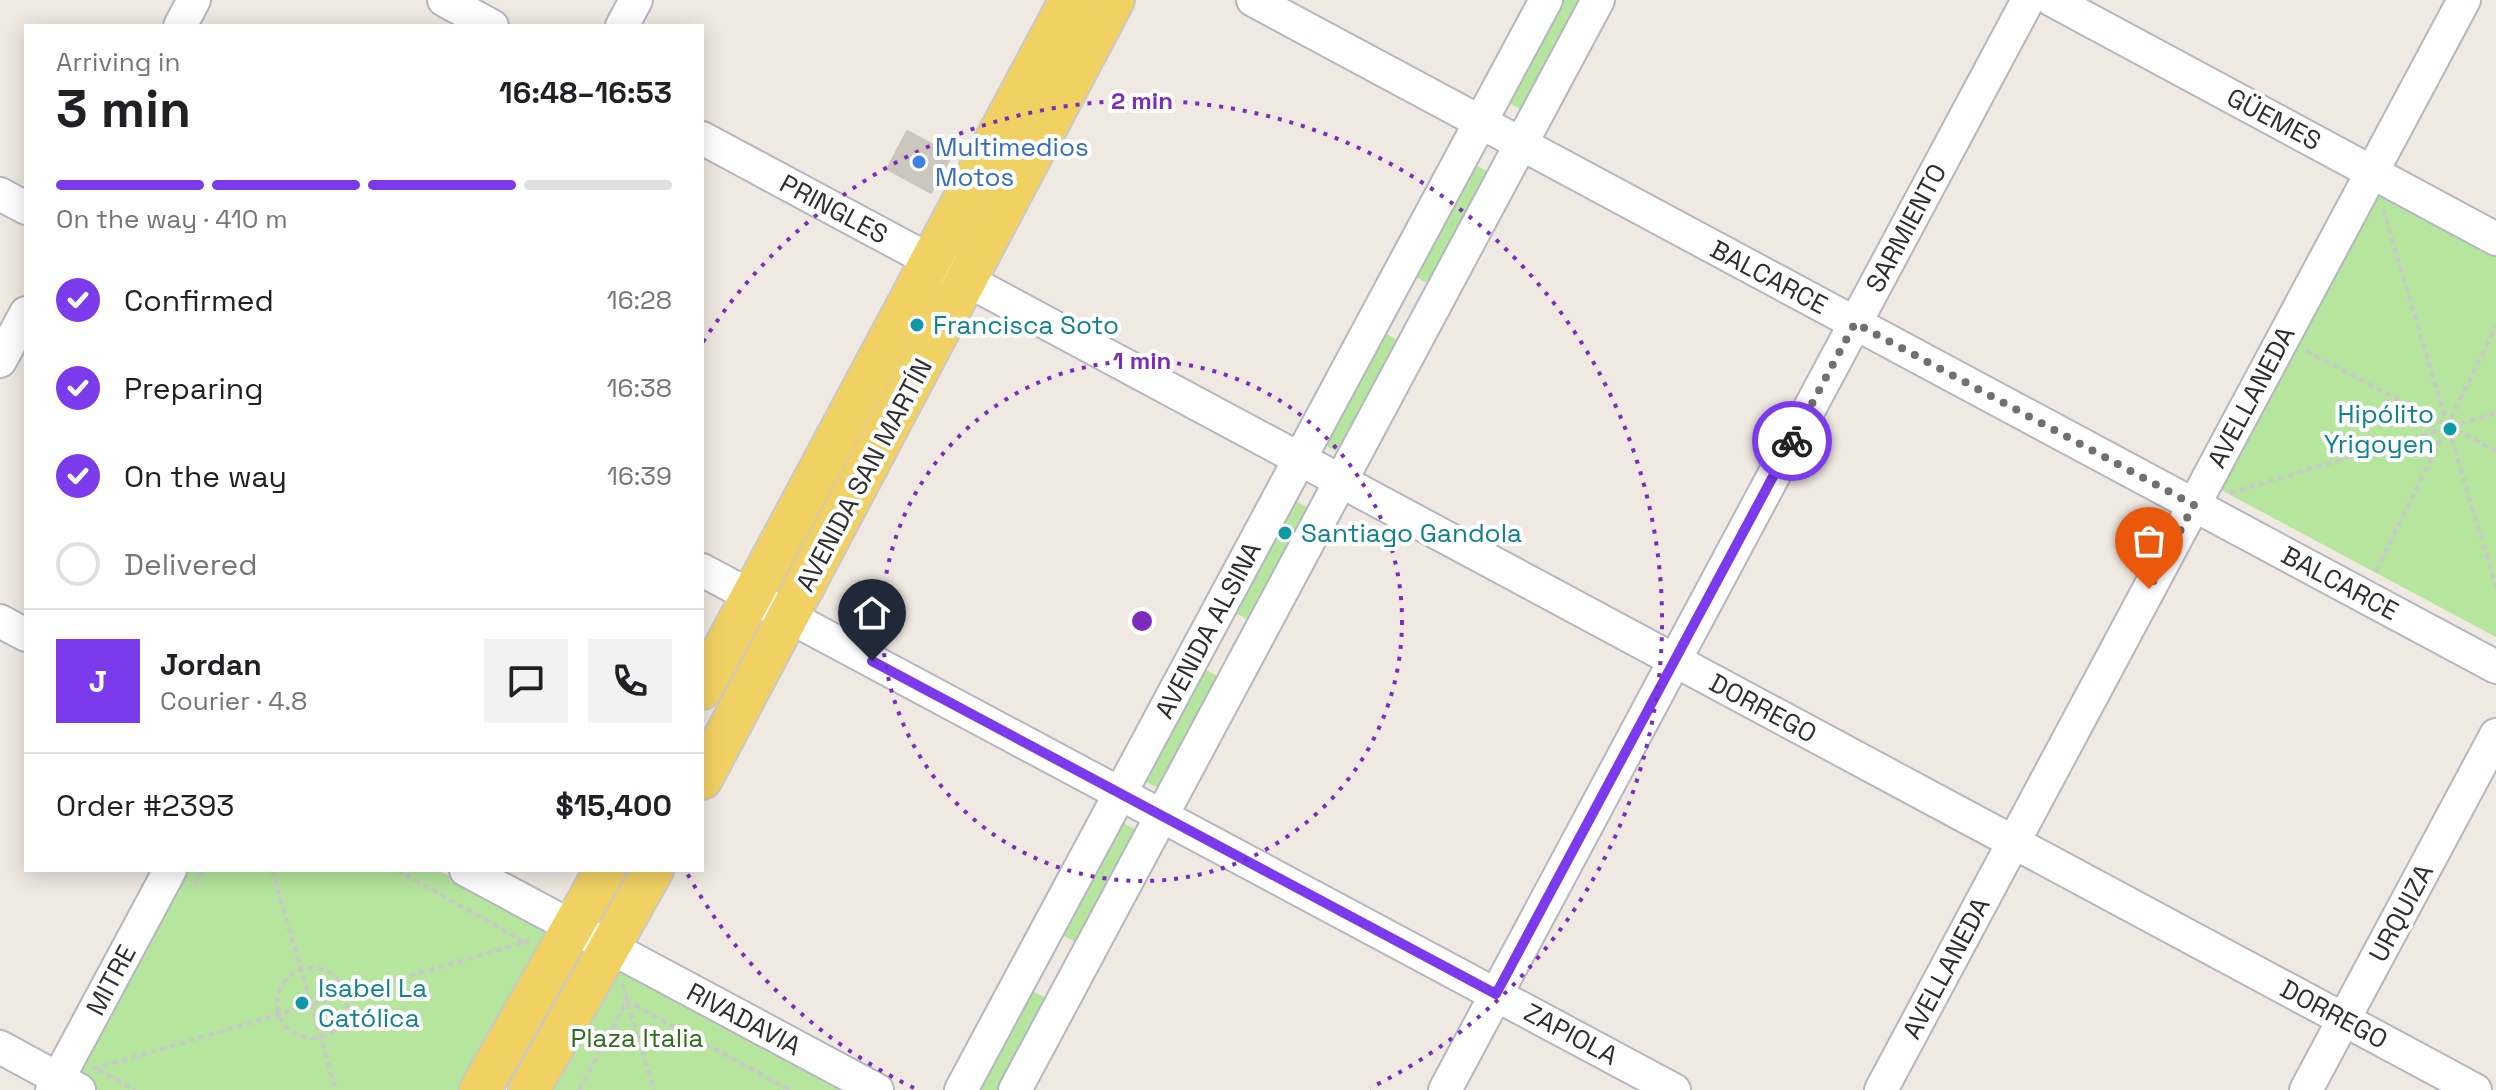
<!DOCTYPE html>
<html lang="en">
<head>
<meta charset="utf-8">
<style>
  :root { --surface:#fff; --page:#f2f2f2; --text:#202124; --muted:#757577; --line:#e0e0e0; --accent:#7c3aed }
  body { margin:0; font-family:"Space Grotesk",sans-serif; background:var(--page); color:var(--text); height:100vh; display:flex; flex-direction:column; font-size:30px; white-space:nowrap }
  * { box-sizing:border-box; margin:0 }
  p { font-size:26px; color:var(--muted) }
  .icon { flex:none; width:44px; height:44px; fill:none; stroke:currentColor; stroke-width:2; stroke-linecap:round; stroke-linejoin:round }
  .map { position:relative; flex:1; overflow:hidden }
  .sheet { position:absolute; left:24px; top:24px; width:680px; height:848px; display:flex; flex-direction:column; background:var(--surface); border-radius:0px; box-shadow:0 4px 20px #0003 }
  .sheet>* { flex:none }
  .pin { position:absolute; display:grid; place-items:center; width:68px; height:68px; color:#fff; margin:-82px -34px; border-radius:50% 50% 50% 0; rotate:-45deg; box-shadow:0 0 8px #0007 }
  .pin .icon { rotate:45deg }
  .courier { position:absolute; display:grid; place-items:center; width:80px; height:80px; margin:-40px; border:6px solid #7c3aed; border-radius:50%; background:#fff; color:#222; box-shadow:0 2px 10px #0007 }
  .summary em { font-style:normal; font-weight:700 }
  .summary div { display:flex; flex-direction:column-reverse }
  .summary { display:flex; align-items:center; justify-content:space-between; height:136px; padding:0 32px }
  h1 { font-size:52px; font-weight:700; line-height:60px }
  .bar { display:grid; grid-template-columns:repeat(4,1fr); gap:12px 8px; align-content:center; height:96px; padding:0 32px }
  .bar i { height:10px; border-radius:6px; background:var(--line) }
  .bar .current { background:var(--accent) }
  .bar p { grid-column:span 4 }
  .line { display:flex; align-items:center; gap:20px; padding:0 32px; border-top:2px solid var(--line) }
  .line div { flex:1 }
  .round { display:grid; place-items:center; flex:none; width:84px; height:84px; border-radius:0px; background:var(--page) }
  ol { padding:0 32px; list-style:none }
  li { display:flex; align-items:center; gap:24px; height:88px }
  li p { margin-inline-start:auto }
  li .icon { padding:8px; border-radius:50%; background:var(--accent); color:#fff; stroke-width:4 }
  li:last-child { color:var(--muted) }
  li i { width:44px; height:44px; border:4px solid var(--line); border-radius:50% }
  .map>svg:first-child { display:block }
</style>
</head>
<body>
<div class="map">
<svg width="2496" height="1090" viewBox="0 0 2496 1090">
  <rect width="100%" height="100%" fill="#efe9e1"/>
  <g fill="#b6e59e">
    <path d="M1559,0H1582L1522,110L1505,101Z"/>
    <path d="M1471,163L1489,172L1429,284L1411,275Z"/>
    <path d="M2377,191L2496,255V637L2219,489Z"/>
    <path d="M1381,331L1399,341L1339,453L1321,443Z"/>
    <path d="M1294,500L1312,510L1252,622L1234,612Z"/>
    <path d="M1204,669L1222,678L1162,790L1144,781Z"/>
    <path d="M1119,821L1138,831L1077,943L1059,933Z"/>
    <path d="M182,870H438L548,929L463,1090H98L74,1078Z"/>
    <path d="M615,965L845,1090H547Z"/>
    <path d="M1030,990L1048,999L1000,1090H976Z"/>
  </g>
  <path fill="#cbc7bf" stroke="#cbc5ba" stroke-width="2" d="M907,131L952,155L931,193L887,169Z"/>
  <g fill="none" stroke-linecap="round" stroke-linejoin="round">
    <defs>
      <g id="minor">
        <path d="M444,0L492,26"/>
        <path d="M1253,0L2496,667"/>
        <path d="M2052,0L2496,239"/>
        <path d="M180,26L194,0"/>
        <path d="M622,26L636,0"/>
        <path d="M702,138L2475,1090"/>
        <path d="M0,194L26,208"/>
        <path d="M0,361L26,313"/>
        <path d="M702,570L1674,1090"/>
        <path d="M0,621L26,635"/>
        <path d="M466,870L877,1090"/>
        <path d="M0,1047L79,1090"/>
        <path d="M52,1090L170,870"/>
        <path d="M961,1090L1546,0"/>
        <path d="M1015,1090L1598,0"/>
        <path d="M1445,1090L2028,0"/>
        <path d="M1881,1090L2464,0"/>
        <path d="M2306,1090L2496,735"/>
      </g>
      <g id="major">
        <path d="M702,689L1070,0"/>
        <path d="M702,779L1114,0"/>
        <path d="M480,1090L605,870"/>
        <path d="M529,1090L653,870"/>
      </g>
    </defs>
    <use href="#minor" stroke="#b4b7c1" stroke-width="36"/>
    <use href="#major" stroke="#c9c9c9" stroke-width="44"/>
    <g stroke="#c9c9c9" stroke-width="4" stroke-dasharray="6 4" stroke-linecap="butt">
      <path d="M2383,209L2496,587"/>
      <path d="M2306,351L2496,451"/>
      <path d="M2230,493L2496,413"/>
      <path d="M2376,571L2496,326"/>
      <path d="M272,870L336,1090"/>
      <path d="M397,870L526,943"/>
      <path d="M195,885L203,870"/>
      <circle cx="312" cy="1003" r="35"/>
      <path d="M622,984L654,1090"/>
      <path d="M93,1069L529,941"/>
      <path d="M98,1070L135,1090"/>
      <path d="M579,1090L627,1001L790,1090"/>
    </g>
    <use href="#minor" stroke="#fff" stroke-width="32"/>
    <use href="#major" stroke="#f2d163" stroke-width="40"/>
  </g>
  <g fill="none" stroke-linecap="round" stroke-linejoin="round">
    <path stroke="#726f6d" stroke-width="8" stroke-dasharray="0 14.4" d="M1792,441L1855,323L2194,505L2149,589"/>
    <path stroke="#7c3aed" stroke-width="10" d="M872,661L1496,994L1792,441"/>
  </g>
  <g fill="none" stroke="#7b2cbf" stroke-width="4" stroke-dasharray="4 8">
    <circle cx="1142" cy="621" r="260"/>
    <path d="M914 1088A520 520 0 0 1 687 873M703 342A520 520 0 1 1 1370 1088"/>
  </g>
  <circle fill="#3f7fe0" stroke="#fff" stroke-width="3" cx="919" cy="162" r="8"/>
  <g fill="#0f9aa8" stroke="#fff" stroke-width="3">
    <circle cx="917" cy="325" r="8"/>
    <circle cx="2450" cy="429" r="8"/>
    <circle cx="1285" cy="533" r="8"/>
    <circle cx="302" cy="1003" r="8"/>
  </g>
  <g text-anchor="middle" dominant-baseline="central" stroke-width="8" stroke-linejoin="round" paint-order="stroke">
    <g font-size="26" fill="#2e2e2e" stroke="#fff">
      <text transform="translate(2274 119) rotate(28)">GÜEMES</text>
      <text transform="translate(834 209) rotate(28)">PRINGLES</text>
      <text transform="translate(1906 228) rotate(-62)">SARMIENTO</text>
      <text transform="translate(1769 277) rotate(28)">BALCARCE</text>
      <text transform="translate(2251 397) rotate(-62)">AVELLANEDA</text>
      <text transform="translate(864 475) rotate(-62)">AVENIDA SAN MARTÍN</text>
      <text transform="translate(2340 583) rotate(28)">BALCARCE</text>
      <text transform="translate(1208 630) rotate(-62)">AVENIDA ALSINA</text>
      <text transform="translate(1763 708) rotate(28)">DORREGO</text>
      <text transform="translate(2401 913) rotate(-62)">URQUIZA</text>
      <text transform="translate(1946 968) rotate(-62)">AVELLANEDA</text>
      <text transform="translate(111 980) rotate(-62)">MITRE</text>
      <text transform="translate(2334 1014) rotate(28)">DORREGO</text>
      <text transform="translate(744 1019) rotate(28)">RIVADAVIA</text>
      <text transform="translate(1571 1034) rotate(28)">ZAPIOLA</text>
    </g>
    <g font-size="26" fill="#366cbe" stroke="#fff" text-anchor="start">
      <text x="935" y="147">Multimedios<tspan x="935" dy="30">Motos</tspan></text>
    </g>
    <g font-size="26" fill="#0d838f" stroke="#fff" text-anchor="start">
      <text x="933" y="325">Francisca Soto</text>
      <text x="2434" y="414" text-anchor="end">Hipólito<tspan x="2434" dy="30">Yrigoyen</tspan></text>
      <text x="1301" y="533">Santiago Gandola</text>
      <text x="318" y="988">Isabel La<tspan x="318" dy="30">Católica</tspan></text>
    </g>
    <g font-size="26" fill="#2c6e1b" stroke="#fff">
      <text x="637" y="1038">Plaza Italia</text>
    </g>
  </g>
  <circle cx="1142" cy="621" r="12" fill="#7b2cbf" stroke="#fff" stroke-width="4"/>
  <g font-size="24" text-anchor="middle" font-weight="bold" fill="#7b2cbf" stroke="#fff" stroke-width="8" stroke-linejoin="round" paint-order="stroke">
    <text x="1142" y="109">2 min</text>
    <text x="1142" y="369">1 min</text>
  </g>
</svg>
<div class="pin" style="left:2149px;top:589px;background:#ea580c"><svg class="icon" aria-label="bag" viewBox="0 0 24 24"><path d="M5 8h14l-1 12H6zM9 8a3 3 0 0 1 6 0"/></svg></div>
<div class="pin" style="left:872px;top:661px;background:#1f2937"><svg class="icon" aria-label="home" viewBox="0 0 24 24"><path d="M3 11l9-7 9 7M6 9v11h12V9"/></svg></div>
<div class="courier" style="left:1792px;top:441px"><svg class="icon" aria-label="bike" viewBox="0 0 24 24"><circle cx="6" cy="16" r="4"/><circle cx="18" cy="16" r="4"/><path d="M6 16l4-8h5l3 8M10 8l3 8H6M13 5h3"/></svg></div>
<section class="sheet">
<div class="summary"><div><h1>3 min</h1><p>Arriving in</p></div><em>16:48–16:53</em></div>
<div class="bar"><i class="current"></i><i class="current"></i><i class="current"></i><i></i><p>On the way · 410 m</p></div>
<ol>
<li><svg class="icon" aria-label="check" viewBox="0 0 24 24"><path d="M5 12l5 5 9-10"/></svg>Confirmed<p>16:28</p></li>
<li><svg class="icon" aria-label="check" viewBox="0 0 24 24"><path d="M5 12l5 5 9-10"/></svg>Preparing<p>16:38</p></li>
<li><svg class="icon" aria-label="check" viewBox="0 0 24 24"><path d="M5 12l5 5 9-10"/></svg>On the way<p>16:39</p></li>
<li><i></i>Delivered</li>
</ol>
<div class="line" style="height:144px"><b class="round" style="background:var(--accent);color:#fff">J</b><div><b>Jordan</b><p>Courier · 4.8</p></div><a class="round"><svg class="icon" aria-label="chat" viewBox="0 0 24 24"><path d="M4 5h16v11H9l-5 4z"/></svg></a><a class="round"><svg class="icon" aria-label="phone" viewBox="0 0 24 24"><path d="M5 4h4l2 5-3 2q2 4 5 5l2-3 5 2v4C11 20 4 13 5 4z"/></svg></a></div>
<div class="line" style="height:104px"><div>Order #2393</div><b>$15,400</b></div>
</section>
</div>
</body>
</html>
